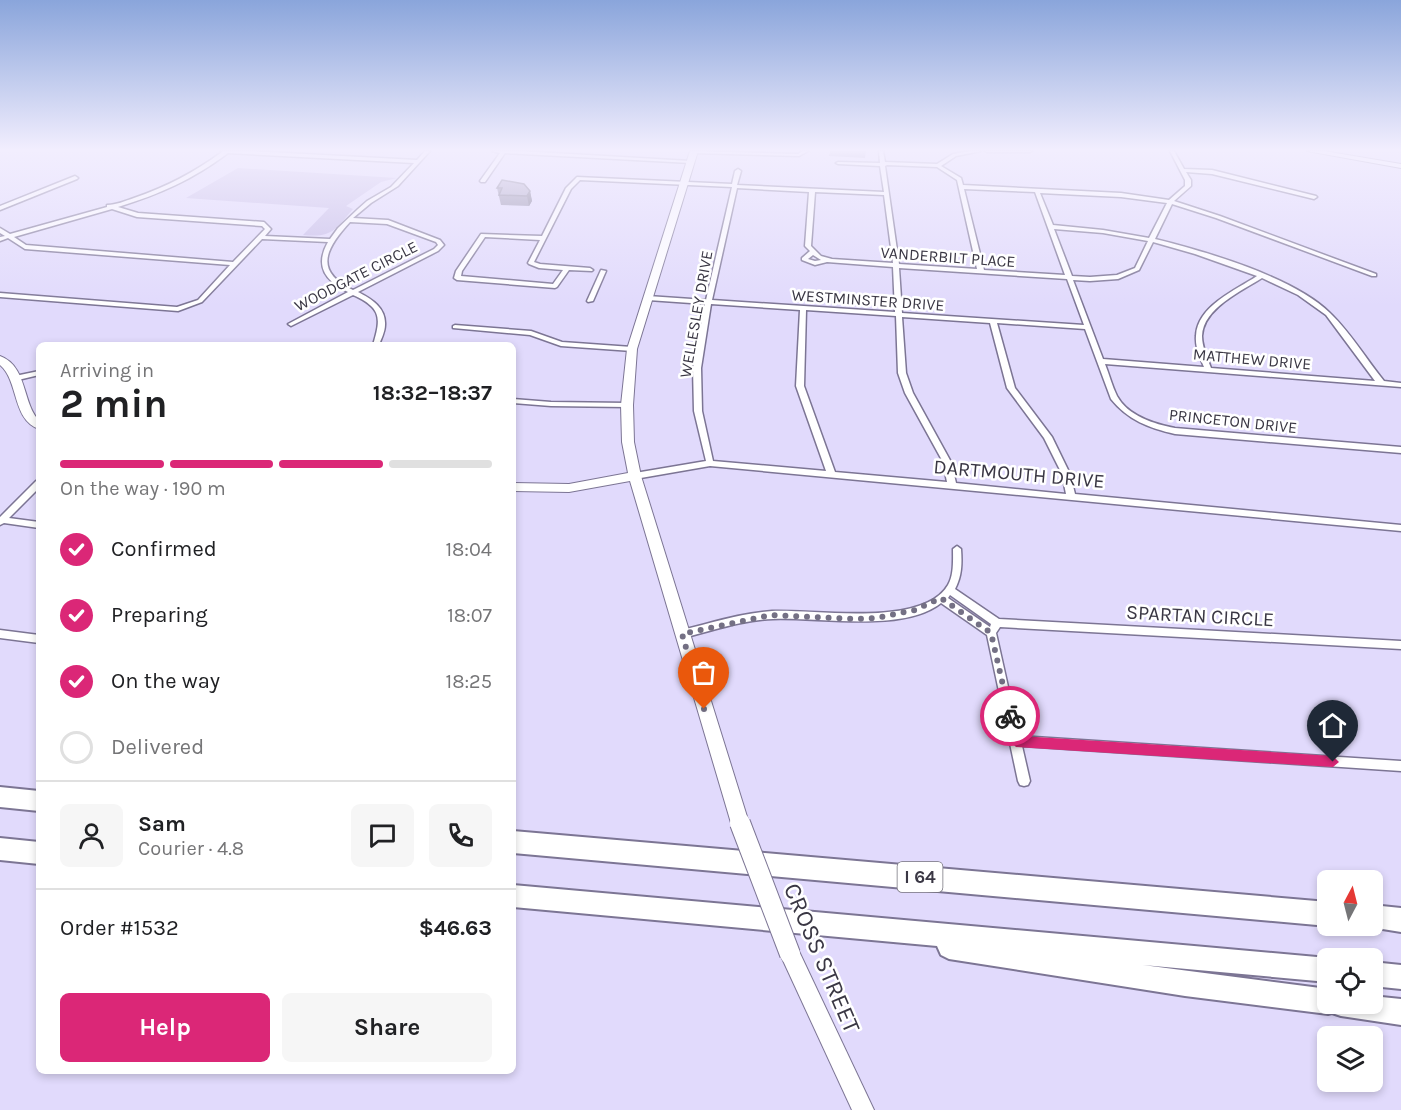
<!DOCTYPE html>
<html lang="en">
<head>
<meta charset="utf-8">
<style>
  :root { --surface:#fff; --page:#f6f6f6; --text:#202124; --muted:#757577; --line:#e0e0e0; --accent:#db2777 }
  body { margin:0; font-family:Karla,sans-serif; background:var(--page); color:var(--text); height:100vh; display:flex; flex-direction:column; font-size:22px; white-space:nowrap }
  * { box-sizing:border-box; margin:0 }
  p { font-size:20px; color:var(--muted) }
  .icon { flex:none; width:33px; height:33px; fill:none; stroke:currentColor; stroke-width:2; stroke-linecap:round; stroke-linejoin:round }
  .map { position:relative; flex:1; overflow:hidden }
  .side { position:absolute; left:36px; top:342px; width:480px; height:732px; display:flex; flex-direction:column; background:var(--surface); border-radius:9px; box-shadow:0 3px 9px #0003 }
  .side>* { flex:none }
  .needle { width:39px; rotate:7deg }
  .fabs { position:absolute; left:1317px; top:870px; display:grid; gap:12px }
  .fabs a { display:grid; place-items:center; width:66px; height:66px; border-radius:9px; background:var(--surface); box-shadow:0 3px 9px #0003; font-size:30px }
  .pin { position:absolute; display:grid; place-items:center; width:51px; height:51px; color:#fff; margin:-62px -26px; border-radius:50% 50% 50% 0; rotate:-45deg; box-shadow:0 0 6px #0007 }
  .pin .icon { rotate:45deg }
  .courier { position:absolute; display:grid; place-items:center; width:60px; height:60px; margin:-30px; border:4px solid #db2777; border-radius:50%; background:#fff; color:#222; box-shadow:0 2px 8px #0007 }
  .head em { font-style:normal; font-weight:700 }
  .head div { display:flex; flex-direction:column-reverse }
  .head { display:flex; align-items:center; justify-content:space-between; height:102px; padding:0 24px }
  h1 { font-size:39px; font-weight:700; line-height:45px }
  .bar { display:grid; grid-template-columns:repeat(4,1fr); gap:9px 6px; align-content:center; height:72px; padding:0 24px }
  .bar i { height:8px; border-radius:4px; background:var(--line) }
  .bar .active { background:var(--accent) }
  .bar p { grid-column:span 4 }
  .line { display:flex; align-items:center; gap:15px; padding:0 24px; border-top:2px solid var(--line) }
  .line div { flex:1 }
  .round { display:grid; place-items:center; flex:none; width:63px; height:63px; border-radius:9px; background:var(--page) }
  ol { padding:0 24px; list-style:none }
  li { display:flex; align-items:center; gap:18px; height:66px }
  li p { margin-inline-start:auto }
  li .icon { padding:6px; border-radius:50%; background:var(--accent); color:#fff; stroke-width:4 }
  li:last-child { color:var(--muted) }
  li i { width:33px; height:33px; border:3px solid var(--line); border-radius:50% }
  .cta { display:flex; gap:12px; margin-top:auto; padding:12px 24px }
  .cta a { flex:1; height:69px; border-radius:9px; background:var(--accent); color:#fff; font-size:24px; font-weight:700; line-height:69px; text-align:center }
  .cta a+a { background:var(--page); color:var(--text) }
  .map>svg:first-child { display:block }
</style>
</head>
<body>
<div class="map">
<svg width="1401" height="1110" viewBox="0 0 1401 1110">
  <rect width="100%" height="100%" fill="#e1dafc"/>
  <path fill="#c6bce7" d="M238,168L397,178L381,182L346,206L353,209C335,230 332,238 303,235L329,208L186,198Z"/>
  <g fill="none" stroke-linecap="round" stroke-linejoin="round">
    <defs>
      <g id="street">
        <path d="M221,151H248L417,160L425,151H430L398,186L371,203L353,218L388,220L440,240L444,245L438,251L358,292C372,299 386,308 385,325C385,332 381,339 379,345H373C381,318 382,308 353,295L291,326L288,324L348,292C326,281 314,267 328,242L262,239L202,302L178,311L0,297V293L177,307L198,300L230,265L25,249L8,238L0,241V237L5,236L0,233V228L10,234L107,207V205C116,205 125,201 134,198C166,187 195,172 222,152ZM228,153L414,163L391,187L367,201L358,209L338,228L330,239L265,236L271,229L264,222L138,213L118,207C160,194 192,180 228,153ZM112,209L137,217L262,226L265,229L233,262L26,245L14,237ZM350,222L387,224L436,242L438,245L434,249L353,290C313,271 326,248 350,222Z"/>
        <path d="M492,151H519L691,161L693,162L691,163L505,153L485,182H481L480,181L500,153Z"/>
        <path d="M692,151L798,154L803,151H808L799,156L694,153H692Z"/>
        <path d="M879,151H883L885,162L937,164L953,154L970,151H981L956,156L941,166L961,178L963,185L1121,193L1169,200L1185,186V180L1170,151H1174L1184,169L1212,170L1316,196L1317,197L1314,199L1212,174L1186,172L1191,180V186L1174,201L1220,216L1376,274V276H1372L1216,218L1172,204L1155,239C1204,251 1294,277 1330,313C1351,333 1366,359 1384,381L1401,383V387L1105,364C1109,374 1112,386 1117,396C1128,416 1154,424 1175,428L1401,447V453L1175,434C1149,428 1128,420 1111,399L1085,329L997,323L1015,388L1052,437L1070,474L1075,494L1401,525V531L710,466L635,479L632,478L631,476L632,474L635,473L706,461L694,411L693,368L705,304L648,300L645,298L648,296L706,300L732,187L580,180L571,189L534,262L540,264L590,268L593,270L592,271L569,270L557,287L555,288L457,280L454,278L456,271L481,234L542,236L566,188L577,177L732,184L735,171L738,169L741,171L737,185L884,192L880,166L838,164L836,163L838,162L880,163ZM887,165L937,167L957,180L977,269L899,264L885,166ZM737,188L809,192L805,246L810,251L802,258V260L815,265L827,262L893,267L895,312L712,300ZM964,189L1035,192L1065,275L984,270ZM815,192L884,195L893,263L832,259L821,256L811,246ZM1040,193L1121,197L1167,203L1149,238L1103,230L1053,225ZM1054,229L1103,233L1148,241L1135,268L1117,275L1090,277L1072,276ZM485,237L540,240L528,263L529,264L539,268L563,270L553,284L461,276L462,271ZM1153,242L1195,254L1257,276C1236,290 1197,306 1196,336C1195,347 1200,357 1204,367L1103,359L1073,280L1090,281L1118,279L1139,270ZM813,255L821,260L815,261L808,259ZM899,268L1067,279L1084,325L902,313ZM1262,278L1298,295L1326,315L1375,381L1211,368C1207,357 1202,347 1202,336C1203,308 1242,291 1262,278ZM711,304L800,310L796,386L826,471L713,461L702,411L701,368ZM806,310L896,316L898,373L905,393L943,462L947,482L835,472L804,386ZM902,317L990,323L1007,388L1044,438L1062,474L1066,494L956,483L951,462L913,393L906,373Z"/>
        <path d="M985,151H1032L1030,152H987Z"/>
        <path d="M75,176L78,178L77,179L0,210V206Z"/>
        <path d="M601,270L606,271L593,301L588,302L587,301Z"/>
        <path d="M455,325L531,331L562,342L632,347L635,349L632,351L561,346L530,335L453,328V326Z"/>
        <path d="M39,371V375L18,380L14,378L15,376Z"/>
        <path d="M513,399L551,402L627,403L631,405L627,407L551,406L513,403Z"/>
        <path d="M39,480V488L9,518L39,522V528L4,523L0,525V517L36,481Z"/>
        <path d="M957,546L961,549C962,563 962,576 955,589L999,619L1401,641V649L1000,627L996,633L1019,736L1401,761V771L1022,746L1030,781L1028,785L1024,786L1020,785L1018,781L987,635L941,603C903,633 819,617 773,619C742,620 712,631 682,638L679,637L677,634L679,631L682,630C711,623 741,613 772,611C814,609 923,628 948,585C954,575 953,560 953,549ZM950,595L991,624L990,627L948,598Z"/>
        <path d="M0,630L39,635V643L0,638Z"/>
      </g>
      <g id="secondary">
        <path d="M690,151H698L637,349L633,405L634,442L641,476L749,823L746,829L740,832L734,829L731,823L630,481L569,492L513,491V483L569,484L628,473L622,442L621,405L627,349Z"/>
        <path d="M1307,151H1324L1401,164V168Z"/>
        <path d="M0,356C22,364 23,389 31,408C35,418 39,417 39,429C12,420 19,381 0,365Z"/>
        <path d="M790,944L797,947L874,1110H852L780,954L783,947Z"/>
      </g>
      <g id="highway">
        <path d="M0,787L39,791V811L0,807Z"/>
        <path d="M513,831L1328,902V926L513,853Z"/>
        <path d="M0,838L39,842V864L0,860Z"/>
        <path d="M513,885L1328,958V982L1143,965L1328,989V1004H1372V996L1401,999V1025L1341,1016L1332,1013L1328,1014L1185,996L949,959L941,955L937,946L513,907Z"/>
        <path d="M1372,905L1401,908V932L1364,926H1372Z"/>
        <path d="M1372,962L1401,965V989L1372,986Z"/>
      </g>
    </defs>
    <use href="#street" stroke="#7c7594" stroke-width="3"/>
    <use href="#secondary" stroke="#7c7594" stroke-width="2"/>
    <use href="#highway" stroke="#7c7594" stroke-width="4"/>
    <use href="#street" fill="#fff" fill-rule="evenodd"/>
    <use href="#secondary" fill="#fff" fill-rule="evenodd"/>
    <use href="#highway" fill="#fff" fill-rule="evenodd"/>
    <defs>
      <path id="secondary-bridge" d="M740,823L790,954"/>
    </defs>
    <use href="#secondary-bridge" stroke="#7c7594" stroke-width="22" stroke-linecap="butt"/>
    <use href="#secondary-bridge" stroke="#fff" stroke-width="20"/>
  </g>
  <g fill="#8b85a2">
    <path d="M830,151H866L865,158L829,156Z"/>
    <path d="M497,188L530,191L532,201L529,206L501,205Z"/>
  </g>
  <path fill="#716c84" d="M530,191L532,201L529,206L527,196Z"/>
  <path fill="#a29bbc" stroke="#716c84" stroke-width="1.5" d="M502,180L524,184L530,191L527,196L499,195L502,188H497Z"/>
  <linearGradient id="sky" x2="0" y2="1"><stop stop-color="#8aa5db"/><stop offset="0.49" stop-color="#f2eefe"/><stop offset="1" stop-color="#f2eefe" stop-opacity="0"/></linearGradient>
  <rect width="1401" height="306" fill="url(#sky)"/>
  <path fill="#db2777" d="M1010,711L1016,716L1021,736L1333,756L1339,762L1333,767L1016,747L1010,741L1004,716Z"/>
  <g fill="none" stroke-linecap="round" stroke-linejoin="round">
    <path stroke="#747084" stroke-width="6" stroke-dasharray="0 10.8" d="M704,709L682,634L771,615L857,619L876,618L915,610L941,598L991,633L1010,716"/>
  </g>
  <g text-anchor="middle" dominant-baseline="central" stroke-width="5" stroke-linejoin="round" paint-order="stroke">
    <g font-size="16" fill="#3a3744" stroke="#fff">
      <text transform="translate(948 257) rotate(4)">VANDERBILT PLACE</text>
      <text transform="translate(356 276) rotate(-27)">WOODGATE CIRCLE</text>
      <text transform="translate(868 300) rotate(4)">WESTMINSTER DRIVE</text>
      <text transform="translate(696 314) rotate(-80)">WELLESLEY DRIVE</text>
      <text transform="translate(1252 359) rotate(5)">MATTHEW DRIVE</text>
      <text transform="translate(1233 421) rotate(6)">PRINCETON DRIVE</text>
    </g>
    <rect fill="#fff" stroke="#75737c" stroke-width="1.5" x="897.5" y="862" width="45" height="30" rx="4.5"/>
    <g font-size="18" font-weight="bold" fill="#3a3744">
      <text x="920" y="877">I 64</text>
    </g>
    <g font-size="20" fill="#3a3744" stroke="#fff">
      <text transform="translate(1019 474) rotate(5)">DARTMOUTH DRIVE</text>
      <text transform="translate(1200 616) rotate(3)">SPARTAN CIRCLE</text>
    </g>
    <g font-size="24" fill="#3a3744" stroke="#fff">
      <text transform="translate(822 958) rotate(67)">CROSS STREET</text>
    </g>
  </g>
</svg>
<div class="fabs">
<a><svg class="needle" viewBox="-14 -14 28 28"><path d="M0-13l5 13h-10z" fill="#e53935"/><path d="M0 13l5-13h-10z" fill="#757577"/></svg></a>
<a><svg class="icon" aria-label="locate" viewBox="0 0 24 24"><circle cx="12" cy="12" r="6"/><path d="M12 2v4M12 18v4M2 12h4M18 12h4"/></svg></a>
<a><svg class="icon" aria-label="layers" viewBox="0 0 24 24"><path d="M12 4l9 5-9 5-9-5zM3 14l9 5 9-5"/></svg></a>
</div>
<div class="pin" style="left:704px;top:709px;background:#ea580c"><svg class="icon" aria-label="bag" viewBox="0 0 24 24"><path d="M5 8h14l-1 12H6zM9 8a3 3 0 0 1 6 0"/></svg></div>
<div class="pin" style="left:1333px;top:762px;background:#1f2937"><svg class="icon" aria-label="home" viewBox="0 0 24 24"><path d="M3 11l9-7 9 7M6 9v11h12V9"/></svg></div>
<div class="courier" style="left:1010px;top:716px"><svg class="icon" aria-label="bike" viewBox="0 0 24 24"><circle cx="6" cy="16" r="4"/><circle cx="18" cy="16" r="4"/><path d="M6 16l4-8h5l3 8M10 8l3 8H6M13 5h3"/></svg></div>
<section class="side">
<div class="head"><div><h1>2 min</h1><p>Arriving in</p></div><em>18:32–18:37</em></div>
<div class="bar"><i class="active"></i><i class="active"></i><i class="active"></i><i></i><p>On the way · 190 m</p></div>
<ol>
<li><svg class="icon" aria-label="check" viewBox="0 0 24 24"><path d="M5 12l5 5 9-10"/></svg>Confirmed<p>18:04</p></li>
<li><svg class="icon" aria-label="check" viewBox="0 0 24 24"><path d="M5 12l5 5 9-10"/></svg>Preparing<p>18:07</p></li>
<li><svg class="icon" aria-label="check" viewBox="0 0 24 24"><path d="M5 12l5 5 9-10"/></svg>On the way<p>18:25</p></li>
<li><i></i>Delivered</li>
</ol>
<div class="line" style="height:108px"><a class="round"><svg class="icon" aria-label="person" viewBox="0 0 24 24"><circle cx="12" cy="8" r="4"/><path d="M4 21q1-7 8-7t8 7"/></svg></a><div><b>Sam</b><p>Courier · 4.8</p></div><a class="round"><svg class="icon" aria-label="chat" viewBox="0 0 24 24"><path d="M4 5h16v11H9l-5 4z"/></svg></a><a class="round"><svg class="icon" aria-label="phone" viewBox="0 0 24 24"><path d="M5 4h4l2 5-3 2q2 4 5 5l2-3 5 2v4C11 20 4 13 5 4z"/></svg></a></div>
<div class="line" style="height:78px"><div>Order #1532</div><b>$46.63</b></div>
<div class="cta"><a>Help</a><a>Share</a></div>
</section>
</div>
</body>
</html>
